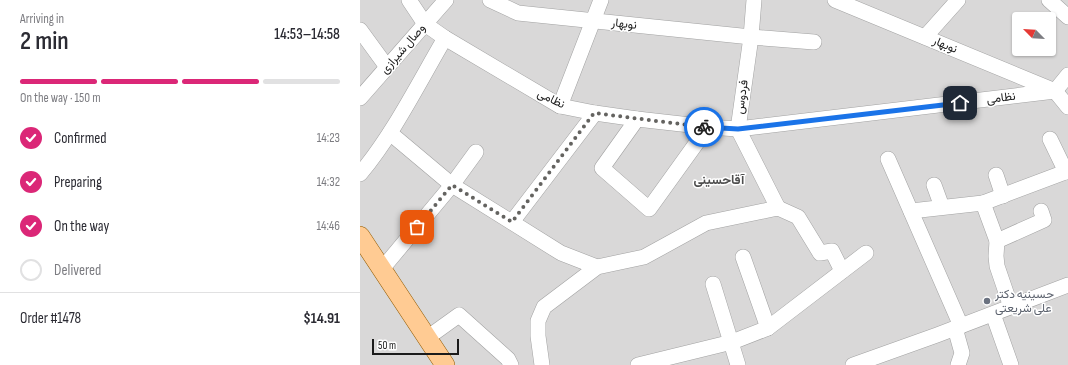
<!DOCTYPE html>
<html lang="en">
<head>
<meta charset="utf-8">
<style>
  :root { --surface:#fff; --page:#f7f7f7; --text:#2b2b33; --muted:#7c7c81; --line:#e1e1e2; --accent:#db2777 }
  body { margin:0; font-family:"Sofia Sans Condensed",Vazirmatn,sans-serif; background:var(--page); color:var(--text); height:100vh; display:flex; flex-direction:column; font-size:15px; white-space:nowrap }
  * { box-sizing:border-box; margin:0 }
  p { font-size:13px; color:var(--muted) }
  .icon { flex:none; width:22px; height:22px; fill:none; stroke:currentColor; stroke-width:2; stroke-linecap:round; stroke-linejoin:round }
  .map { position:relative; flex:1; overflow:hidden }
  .side { display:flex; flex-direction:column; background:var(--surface); width:360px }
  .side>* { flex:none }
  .needle { width:26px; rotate:294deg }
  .fabs { position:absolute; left:652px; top:12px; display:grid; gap:8px }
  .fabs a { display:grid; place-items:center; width:44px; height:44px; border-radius:4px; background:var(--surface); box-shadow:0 1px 3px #0004; font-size:20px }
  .scale { position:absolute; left:12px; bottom:10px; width:87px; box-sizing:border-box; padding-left:4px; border:2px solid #1b1b1b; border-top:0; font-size:11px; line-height:14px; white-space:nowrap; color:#1b1b1b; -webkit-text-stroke:3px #fff; paint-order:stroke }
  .pin { position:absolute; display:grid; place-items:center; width:34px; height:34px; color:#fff; margin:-17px; border-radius:8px; box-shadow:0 2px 6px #0006 }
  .courier { position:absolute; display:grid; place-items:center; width:40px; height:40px; margin:-20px; border:3px solid #1a73e8; border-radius:50%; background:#fff; color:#222; box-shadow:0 1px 5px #0007 }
  .head em { font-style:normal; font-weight:600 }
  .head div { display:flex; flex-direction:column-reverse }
  .head { display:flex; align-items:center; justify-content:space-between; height:68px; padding:0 20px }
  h1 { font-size:26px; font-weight:600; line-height:30px }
  .bar { display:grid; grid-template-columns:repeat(4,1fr); gap:6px 4px; align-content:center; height:48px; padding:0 20px }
  .bar i { height:5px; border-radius:3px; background:var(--line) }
  .bar .selected { background:var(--accent) }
  .bar p { grid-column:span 4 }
  .line { display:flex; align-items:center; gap:10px; padding:0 20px; border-top:1px solid var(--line) }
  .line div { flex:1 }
  ol { padding:0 20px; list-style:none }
  li { display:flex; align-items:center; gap:12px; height:44px }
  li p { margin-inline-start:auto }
  li .icon { padding:4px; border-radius:50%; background:var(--accent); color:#fff; stroke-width:4 }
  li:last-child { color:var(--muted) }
  li i { width:22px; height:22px; border:2px solid var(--line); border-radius:50% }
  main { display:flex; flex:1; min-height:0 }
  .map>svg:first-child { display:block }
</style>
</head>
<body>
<main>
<section class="side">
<div class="head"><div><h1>2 min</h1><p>Arriving in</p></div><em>14:53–14:58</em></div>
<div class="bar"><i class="selected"></i><i class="selected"></i><i class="selected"></i><i></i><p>On the way · 150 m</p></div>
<ol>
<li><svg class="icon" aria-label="check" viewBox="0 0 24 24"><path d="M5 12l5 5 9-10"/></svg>Confirmed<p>14:23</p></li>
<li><svg class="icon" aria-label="check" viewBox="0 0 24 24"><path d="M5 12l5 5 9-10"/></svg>Preparing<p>14:32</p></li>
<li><svg class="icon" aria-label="check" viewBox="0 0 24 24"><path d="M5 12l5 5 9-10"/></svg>On the way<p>14:46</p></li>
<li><i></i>Delivered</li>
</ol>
<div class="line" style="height:52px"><div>Order #1478</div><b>$14.91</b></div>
</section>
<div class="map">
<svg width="708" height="365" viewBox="0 0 708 365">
  <rect width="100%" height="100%" fill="#ede8e0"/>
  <path fill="#d9d8d8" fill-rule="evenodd" d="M0,0H708V365H0ZM659,19H689V49H659Z"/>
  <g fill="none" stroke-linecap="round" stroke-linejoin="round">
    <defs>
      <g id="minor">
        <path d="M49,0L65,24L85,38L200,106L235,113L277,119L348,127L378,129L695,91L708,75"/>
        <path d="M130,0L158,13L391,37L454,42"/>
        <path d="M394,0L391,37L378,129L418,208"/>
        <path d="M475,0L695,91L708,107"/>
        <path d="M689,0L708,17"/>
        <path d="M0,30L27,67"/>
        <path d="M565,37L598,0"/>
        <path d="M0,98L86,0"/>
        <path d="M200,106L241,0"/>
        <path d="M277,119L242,168L289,209L348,127"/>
        <path d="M30,133L92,185L201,253L237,267"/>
        <path d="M690,139L706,172"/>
        <path d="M528,159L601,326"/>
        <path d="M0,174C34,133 58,84 85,38"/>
        <path d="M636,175L643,196"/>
        <path d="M574,185L582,207"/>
        <path d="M551,211L623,203"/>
        <path d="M152,222L235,113"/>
        <path d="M637,241L684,220L681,211"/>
        <path d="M383,257L408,328"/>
        <path d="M22,269L92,185L116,152"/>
        <path d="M353,284L378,365"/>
        <path d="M651,307L637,266L636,256L637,241L623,203L708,171"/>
        <path d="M633,314L651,365"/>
        <path d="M595,328L602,353L598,365"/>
        <path d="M67,338L99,315L148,359L151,365"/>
        <path d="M182,365L178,336V321L184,307L237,267L284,257L346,223L418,208L438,217L460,253L472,251L482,271"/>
        <path d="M278,365L372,342L408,328L506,253"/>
        <path d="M493,365L577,335L708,285"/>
      </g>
      <path id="major" d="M0,236L85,365"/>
    </defs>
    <use href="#minor" stroke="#a2a2a2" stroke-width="16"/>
    <use href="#major" stroke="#925b00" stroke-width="20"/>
    <use href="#minor" stroke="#fff" stroke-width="15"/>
    <use href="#major" stroke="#ffcb93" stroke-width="19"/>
  </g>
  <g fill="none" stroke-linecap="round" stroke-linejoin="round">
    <path stroke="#646360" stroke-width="4" stroke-dasharray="0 7.2" d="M57,227L92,185L152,222L234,113L344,127"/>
    <path stroke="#1a73e8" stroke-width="5" d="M344,127L378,129L600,103"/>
  </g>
  <circle fill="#6b7280" stroke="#fff" stroke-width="1.5" cx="627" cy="301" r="4"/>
  <g text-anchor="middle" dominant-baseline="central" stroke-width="3" stroke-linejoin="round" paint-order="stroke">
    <g font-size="12" fill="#1b1b1b" stroke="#fff">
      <text transform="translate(264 24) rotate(6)">نوبهار</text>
      <text transform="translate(585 45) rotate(23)">نوبهار</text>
      <text transform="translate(43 49) rotate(-49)">وصال شیرازی</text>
      <text transform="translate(382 97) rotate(-82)">فردوس</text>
      <text transform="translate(641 98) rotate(-7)">نظامی</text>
      <text transform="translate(191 99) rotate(26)">نظامی</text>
    </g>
    <g font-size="12" fill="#5b616d" stroke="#fff" text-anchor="start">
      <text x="635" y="294">حسینیه دکتر<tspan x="635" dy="14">علی شریعتی</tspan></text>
    </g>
    <g font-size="13" font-weight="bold" fill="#4e4e4e" stroke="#fff">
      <text x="359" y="180">آقاحسینی</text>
    </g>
  </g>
</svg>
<div class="fabs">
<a><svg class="needle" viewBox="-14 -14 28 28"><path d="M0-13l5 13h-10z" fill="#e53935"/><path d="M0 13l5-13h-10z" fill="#7c7c81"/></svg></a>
</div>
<div class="scale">50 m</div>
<div class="pin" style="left:57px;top:227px;background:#ea580c"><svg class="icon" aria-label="bag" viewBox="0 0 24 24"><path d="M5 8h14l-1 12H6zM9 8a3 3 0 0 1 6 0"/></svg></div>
<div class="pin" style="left:600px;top:103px;background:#1f2937"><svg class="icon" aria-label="home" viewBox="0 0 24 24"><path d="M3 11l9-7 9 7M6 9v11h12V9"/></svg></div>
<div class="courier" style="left:344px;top:127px"><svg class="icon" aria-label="bike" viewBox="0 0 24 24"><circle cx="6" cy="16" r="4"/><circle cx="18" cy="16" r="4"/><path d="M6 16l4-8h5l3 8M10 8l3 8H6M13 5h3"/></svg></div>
</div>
</main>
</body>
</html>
